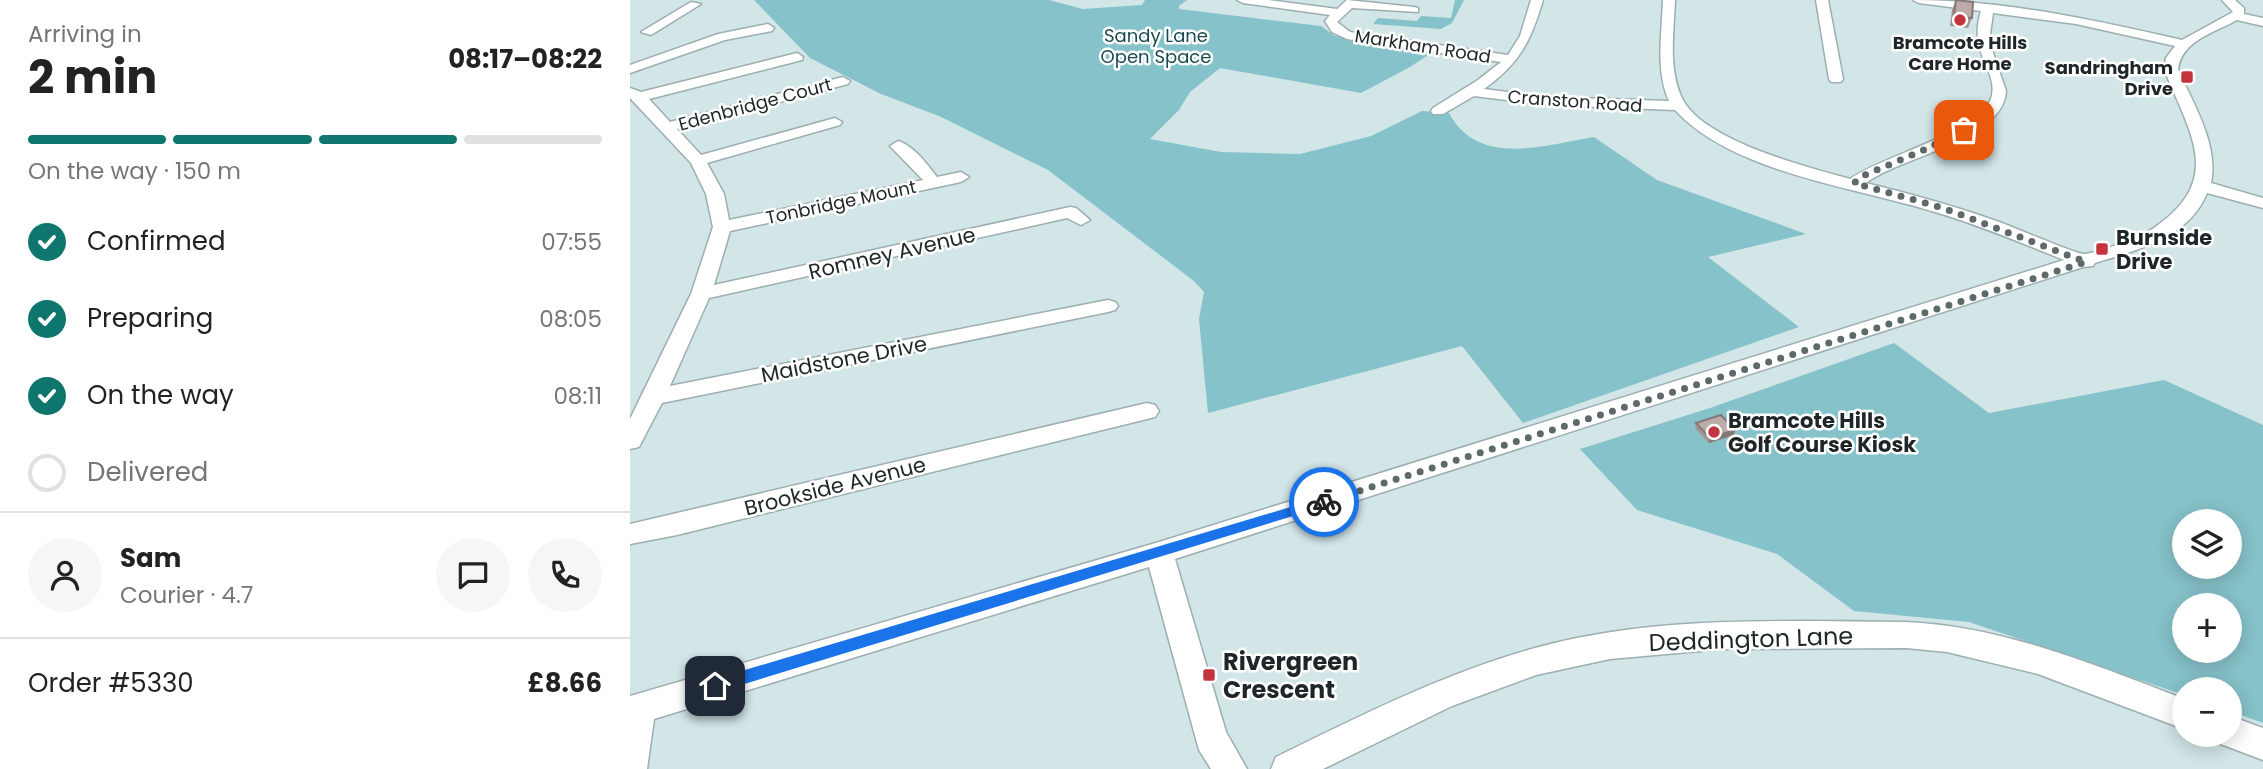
<!DOCTYPE html>
<html lang="en">
<head>
<meta charset="utf-8">
<style>
  :root { --surface:#fff; --page:#f6f6f6; --text:#222; --muted:#767676; --line:#e0e0e0; --accent:#0f766e }
  body { margin:0; font-family:Poppins,sans-serif; background:var(--page); color:var(--text); height:100vh; display:flex; flex-direction:column; font-size:26px; white-space:nowrap }
  * { box-sizing:border-box; margin:0 }
  p { font-size:23px; color:var(--muted) }
  .icon { flex:none; width:38px; height:38px; fill:none; stroke:currentColor; stroke-width:2; stroke-linecap:round; stroke-linejoin:round }
  .map { position:relative; flex:1; overflow:hidden }
  .panel { display:flex; flex-direction:column; background:var(--surface); width:630px }
  .panel>* { flex:none }
  .fabs { position:absolute; left:1542px; top:509px; display:grid; gap:14px }
  .fabs a { display:grid; place-items:center; width:70px; height:70px; border-radius:50%; background:var(--surface); box-shadow:0 4px 18px #0003; font-size:35px }
  .pin { position:absolute; display:grid; place-items:center; width:60px; height:60px; color:#fff; margin:-30px; border-radius:14px; box-shadow:0 4px 10px #0006 }
  .courier { position:absolute; display:grid; place-items:center; width:70px; height:70px; margin:-35px; border:5px solid #1a73e8; border-radius:50%; background:#fff; color:#222; box-shadow:0 2px 9px #0007 }
  .head em { font-style:normal; font-weight:700 }
  .head div { display:flex; flex-direction:column-reverse }
  .head { display:flex; align-items:center; justify-content:space-between; height:119px; padding:0 28px }
  h1 { font-size:46px; font-weight:700; line-height:52px }
  .bar { display:grid; grid-template-columns:repeat(4,1fr); gap:10px 7px; align-content:center; height:84px; padding:0 28px }
  .bar i { height:9px; border-radius:5px; background:var(--line) }
  .bar .current { background:var(--accent) }
  .bar p { grid-column:span 4 }
  .line { display:flex; align-items:center; gap:18px; padding:0 28px; border-top:2px solid var(--line) }
  .line div { flex:1 }
  .round { display:grid; place-items:center; flex:none; width:74px; height:74px; border-radius:37px; background:var(--page) }
  ol { padding:0 28px; list-style:none }
  li { display:flex; align-items:center; gap:21px; height:77px }
  li p { margin-inline-start:auto }
  li .icon { padding:7px; border-radius:50%; background:var(--accent); color:#fff; stroke-width:4 }
  li:last-child { color:var(--muted) }
  li i { width:38px; height:38px; border:4px solid var(--line); border-radius:50% }
  main { display:flex; flex:1; min-height:0 }
  .map>svg:first-child { display:block }
</style>
</head>
<body>
<main>
<section class="panel">
<div class="head"><div><h1>2 min</h1><p>Arriving in</p></div><em>08:17–08:22</em></div>
<div class="bar"><i class="current"></i><i class="current"></i><i class="current"></i><i></i><p>On the way · 150 m</p></div>
<ol>
<li><svg class="icon" aria-label="check" viewBox="0 0 24 24"><path d="M5 12l5 5 9-10"/></svg>Confirmed<p>07:55</p></li>
<li><svg class="icon" aria-label="check" viewBox="0 0 24 24"><path d="M5 12l5 5 9-10"/></svg>Preparing<p>08:05</p></li>
<li><svg class="icon" aria-label="check" viewBox="0 0 24 24"><path d="M5 12l5 5 9-10"/></svg>On the way<p>08:11</p></li>
<li><i></i>Delivered</li>
</ol>
<div class="line" style="height:126px"><a class="round"><svg class="icon" aria-label="person" viewBox="0 0 24 24"><circle cx="12" cy="8" r="4"/><path d="M4 21q1-7 8-7t8 7"/></svg></a><div><b>Sam</b><p>Courier · 4.7</p></div><a class="round"><svg class="icon" aria-label="chat" viewBox="0 0 24 24"><path d="M4 5h16v11H9l-5 4z"/></svg></a><a class="round"><svg class="icon" aria-label="phone" viewBox="0 0 24 24"><path d="M5 4h4l2 5-3 2q2 4 5 5l2-3 5 2v4C11 20 4 13 5 4z"/></svg></a></div>
<div class="line" style="height:91px"><div>Order #5330</div><b>£8.66</b></div>
</section>
<div class="map">
<svg width="1633" height="769" viewBox="0 0 1633 769">
  <rect width="100%" height="100%" fill="#d2e5e7"/>
  <g fill="#86c2c9" fill-rule="evenodd">
    <path d="M124,0H419L453,9L512,5L515,0H557L549,6V9L691,26L705,36L804,51L780,67L731,93L590,68L560,92L549,110L520,139L591,152L670,154L741,136L792,111L819,113C848,168 915,145 964,137L1027,180L1176,234L1078,257L1169,327L893,423L832,346L578,413L569,319L574,292L564,281L418,170L309,116L251,94L180,58Z"/>
    <path d="M825,0H834L822,23L811,29L743,24L748,18L787,21L791,16L821,18Z"/>
    <path d="M1264,343L1359,413L1534,380L1633,425V723L1600,711V690H1554V695L1339,622L1224,611L1147,554L1007,510L950,449L1080,408ZM1554,522H1600V567H1554ZM1554,606H1600V651H1554Z"/>
  </g>
  <g fill="none" stroke-linecap="round" stroke-linejoin="round">
    <defs>
      <g id="minor">
        <path d="M607,0H638L707,9L717,0L784,7L788,8V12L722,8L707,22L720,32L878,55L890,36L901,0H913C901,41 890,63 854,89L917,97L1039,101C1025,70 1032,33 1033,0H1045C1044,31 1038,66 1051,96C1069,140 1177,167 1220,179C1251,156 1355,131 1362,95C1367,69 1338,53 1351,11L1289,3L1283,0C1374,0 1464,20 1552,40L1603,12L1592,0H1605L1614,8V14L1633,18V26L1607,20C1584,33 1552,40 1548,69C1563,104 1589,144 1581,183L1633,198V208L1577,193C1559,238 1507,250 1465,263L1463,266L1453,267L545,559L596,732L617,769H581L569,750L519,567L24,719L17,769H0V696L529,542L1434,260C1392,243 1349,225 1305,212C1225,187 1103,173 1045,110L917,105L844,96L813,114H803L801,111L803,108L848,80L871,62L717,39L702,32L695,21L700,15L613,3ZM1363,13L1446,24L1545,46L1536,58L1534,69C1560,134 1595,179 1524,228C1513,236 1469,253 1454,254C1445,254 1384,227 1369,222C1325,206 1281,194 1236,183C1270,157 1374,140 1376,91L1359,41Z"/>
        <path d="M1186,0H1198L1213,79L1211,82H1201L1199,79Z"/>
        <path d="M61,2L71,4L21,35L11,32Z"/>
        <path d="M138,24L144,28L142,31L95,40L0,73V65L88,34Z"/>
        <path d="M167,53L173,57L172,60L19,99L40,122L213,77L220,81L218,84L47,129L71,155L205,118L212,122L210,125L77,163L94,194L99,220L293,180L260,146L268,141C284,146 297,164 307,177L331,172L339,177L331,182L100,231L84,285L440,207L446,208L460,220L451,225L437,218L79,298L40,386L478,300L485,302L488,306L485,310L478,312L32,403L9,447L0,449V419L61,294L83,227L76,194L61,163L0,98V88L11,92Z"/>
        <path d="M517,403L525,405L529,411L525,417L47,535L0,544V524Z"/>
        <path d="M1276,622C1372,626 1465,665 1554,699V729L1408,674L1317,652L1276,648L1093,649L980,659L906,675L822,706L693,769H641L646,757C730,716 815,673 905,648C1024,615 1153,621 1276,622Z"/>
        <path d="M1600,716L1633,728V760L1588,743L1585,735H1600Z"/>
      </g>
    </defs>
    <use href="#minor" stroke="#9caeb0" stroke-width="3"/>
    <use href="#minor" fill="#fff" fill-rule="evenodd"/>
  </g>
  <g fill="#a39392">
    <path d="M1326,0L1342,18L1338,28L1320,26L1322,10Z"/>
    <path d="M1066,423L1105,430L1104,435L1079,443L1065,428Z"/>
  </g>
  <path fill="#847877" d="M1105,430L1104,435L1079,443L1080,438Z"/>
  <g fill="#bdabaa" stroke="#847877" stroke-width="2">
    <path d="M1326,0L1343,2L1342,18L1324,16Z"/>
    <path d="M1091,415L1105,430L1080,438L1066,423Z"/>
  </g>
  <path fill="#1a73e8" d="M694,497L701,502L699,505L85,693L80,691L77,686L80,681L85,679Z"/>
  <g fill="none" stroke-linecap="round" stroke-linejoin="round">
    <path stroke="#5e696a" stroke-width="7" stroke-dasharray="0 12.6" d="M694,502L1456,262L1313,208L1224,183L1235,175L1296,149L1334,130"/>
  </g>
  <g fill="#c4343e" stroke="#fff" stroke-width="2.5">
    <circle cx="1330" cy="20" r="7"/>
    <rect x="1550" y="70" width="14" height="14" rx="3.5"/>
    <rect x="1465" y="242" width="14" height="14" rx="3.5"/>
    <circle cx="1084" cy="432" r="7"/>
    <rect x="572" y="668" width="14" height="14" rx="3.5"/>
  </g>
  <g text-anchor="middle" dominant-baseline="central" stroke-width="5" stroke-linejoin="round" paint-order="stroke">
    <g font-size="18" fill="#19494e" stroke="#fff">
      <text x="526" y="35">Sandy Lane<tspan x="526" dy="21">Open Space</tspan></text>
    </g>
    <g font-size="18" font-weight="bold" fill="#1f2627" stroke="#fff">
      <text x="1330" y="42">Bramcote Hills<tspan x="1330" dy="21">Care Home</tspan></text>
      <text x="1543" y="67" text-anchor="end">Sandringham<tspan x="1543" dy="21">Drive</tspan></text>
    </g>
    <g font-size="18" fill="#1f2627" stroke="#fff">
      <text transform="translate(793 46) rotate(9)">Markham Road</text>
      <text transform="translate(945 101) rotate(4)">Cranston Road</text>
      <text transform="translate(125 104) rotate(-15)">Edenbridge Court</text>
      <text transform="translate(211 202) rotate(-12)">Tonbridge Mount</text>
    </g>
    <g font-size="21" font-weight="bold" fill="#1f2627" stroke="#fff" text-anchor="start">
      <text x="1486" y="237">Burnside<tspan x="1486" dy="24">Drive</tspan></text>
      <text x="1098" y="420">Bramcote Hills<tspan x="1098" dy="24">Golf Course Kiosk</tspan></text>
    </g>
    <g font-size="21" fill="#1f2627" stroke="#fff">
      <text transform="translate(262 253) rotate(-13)">Romney Avenue</text>
      <text transform="translate(214 359) rotate(-11)">Maidstone Drive</text>
      <text transform="translate(205 486) rotate(-14)">Brookside Avenue</text>
    </g>
    <g font-size="24" fill="#1f2627" stroke="#fff">
      <text transform="translate(1121 639) rotate(-2)">Deddington Lane</text>
    </g>
    <g font-size="24" font-weight="bold" fill="#1f2627" stroke="#fff" text-anchor="start">
      <text x="593" y="661">Rivergreen<tspan x="593" dy="28">Crescent</tspan></text>
    </g>
  </g>
</svg>
<div class="fabs">
<a><svg class="icon" aria-label="layers" viewBox="0 0 24 24"><path d="M12 4l9 5-9 5-9-5zM3 14l9 5 9-5"/></svg></a>
<a>+</a>
<a>−</a>
</div>
<div class="pin" style="left:1334px;top:130px;background:#ea580c"><svg class="icon" aria-label="bag" viewBox="0 0 24 24"><path d="M5 8h14l-1 12H6zM9 8a3 3 0 0 1 6 0"/></svg></div>
<div class="pin" style="left:85px;top:686px;background:#1f2937"><svg class="icon" aria-label="home" viewBox="0 0 24 24"><path d="M3 11l9-7 9 7M6 9v11h12V9"/></svg></div>
<div class="courier" style="left:694px;top:502px"><svg class="icon" aria-label="bike" viewBox="0 0 24 24"><circle cx="6" cy="16" r="4"/><circle cx="18" cy="16" r="4"/><path d="M6 16l4-8h5l3 8M10 8l3 8H6M13 5h3"/></svg></div>
</div>
</main>
</body>
</html>
